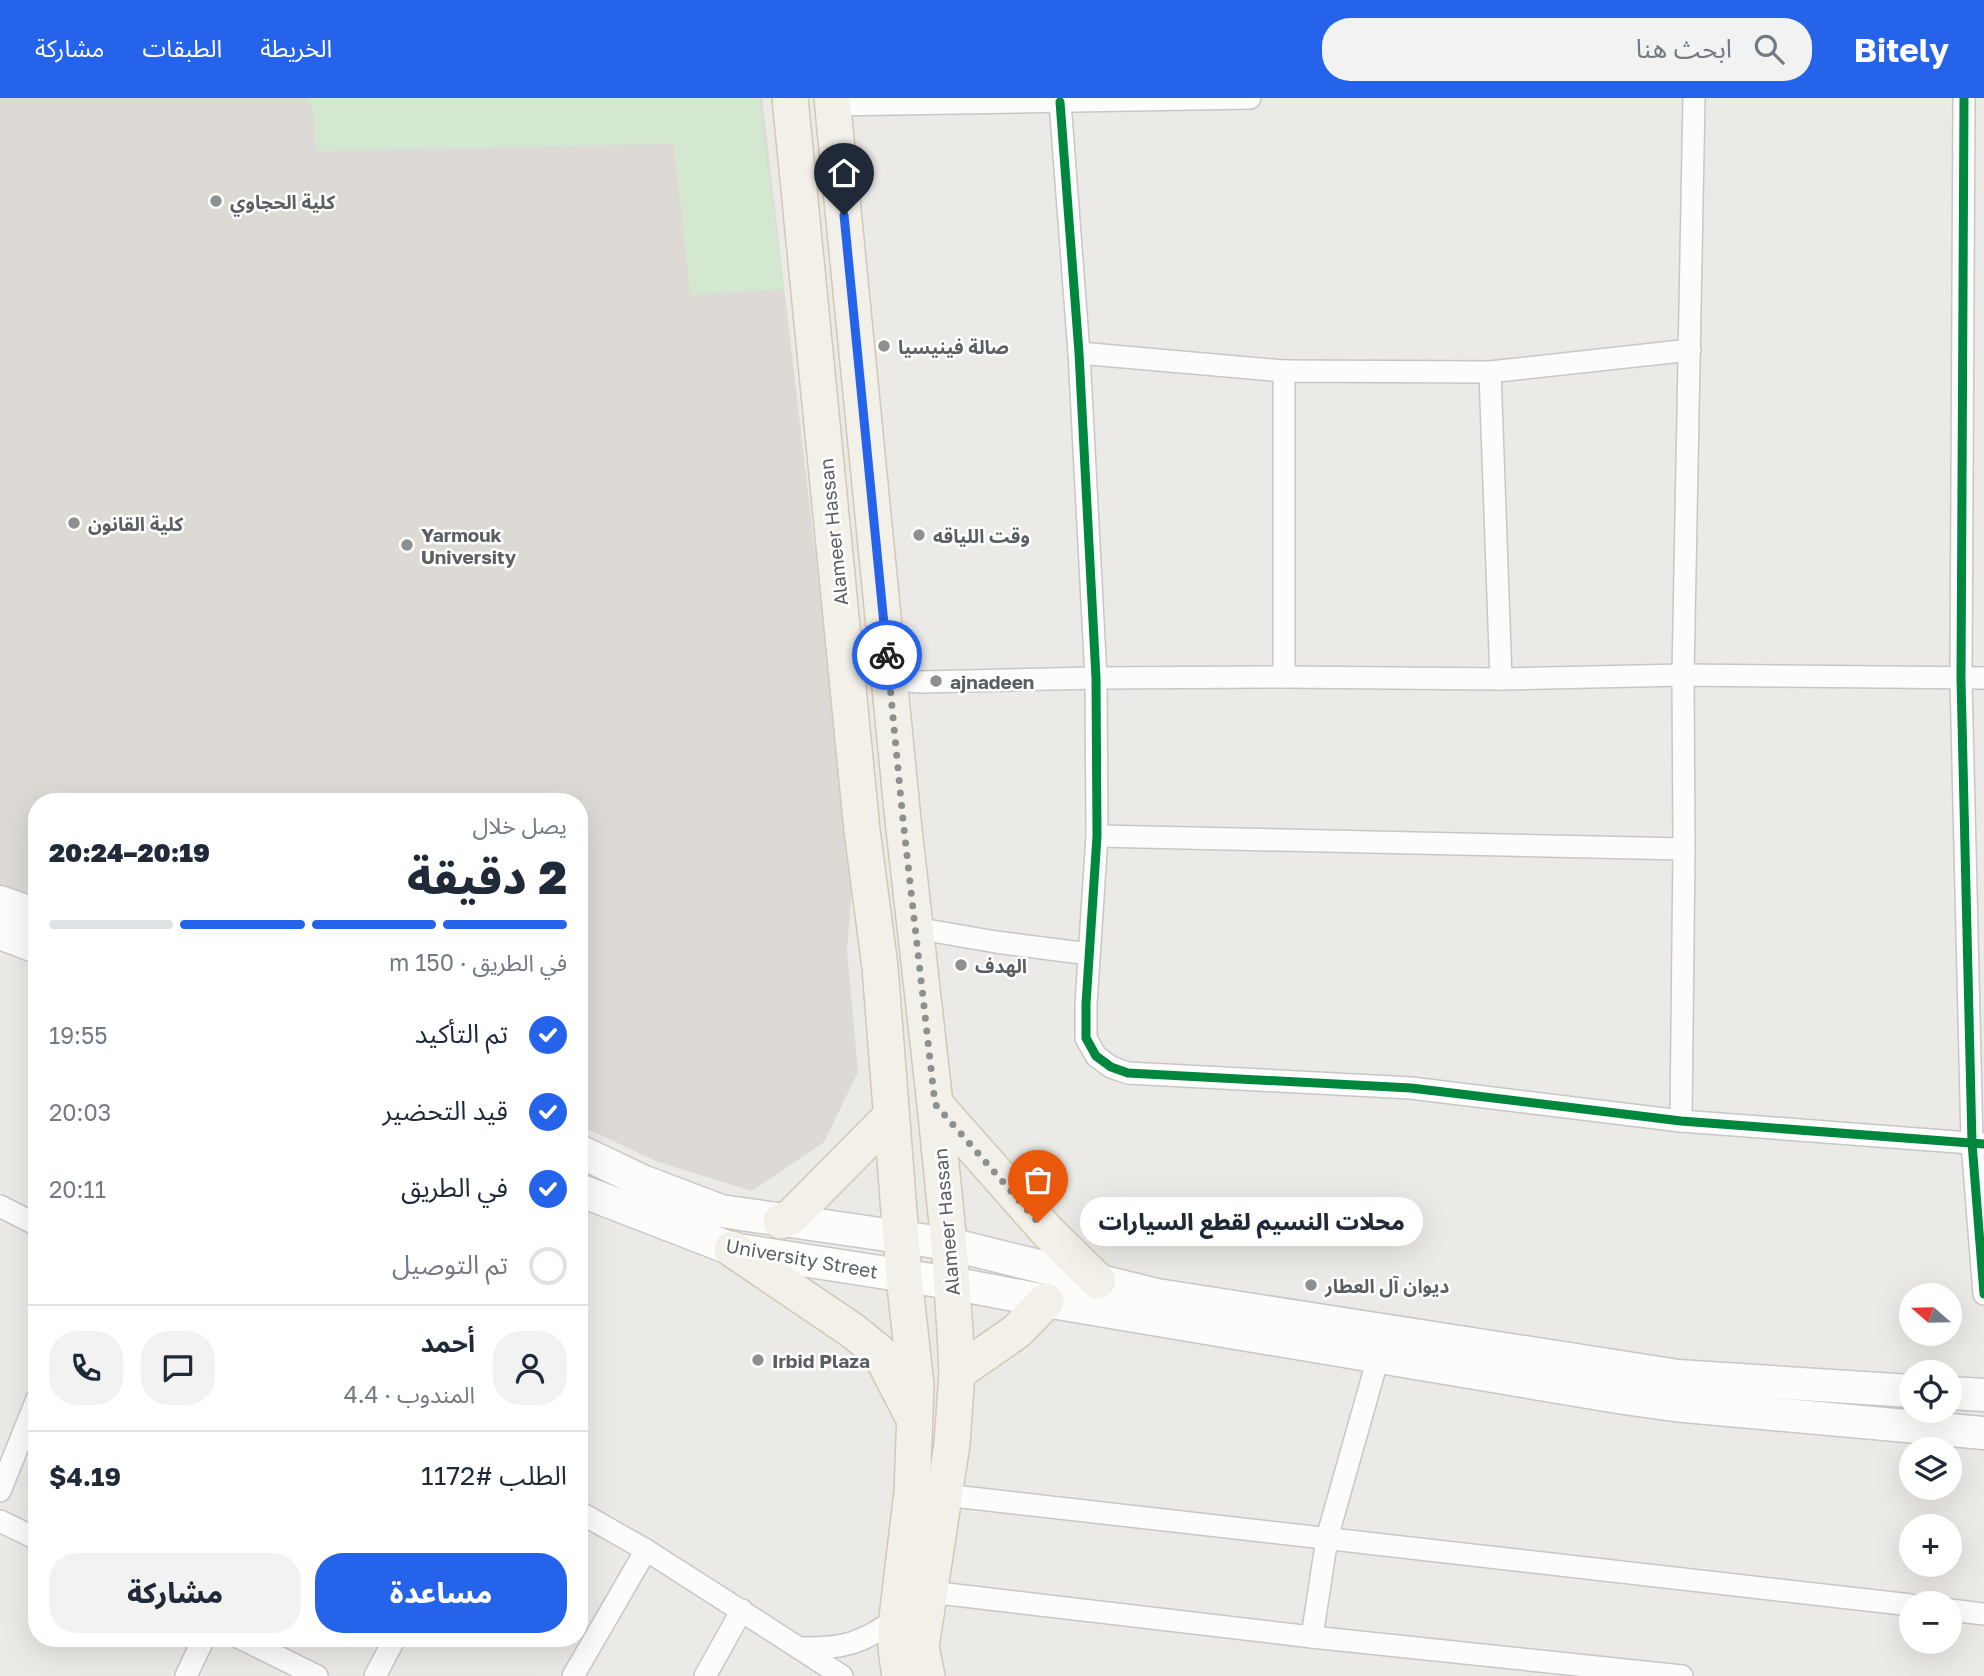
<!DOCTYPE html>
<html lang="ar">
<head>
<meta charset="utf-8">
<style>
  :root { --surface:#fff; --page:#f2f2f3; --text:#1f2937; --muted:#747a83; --line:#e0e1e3; --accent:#2563eb }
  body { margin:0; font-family:"Golos Text","Noto Sans Arabic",sans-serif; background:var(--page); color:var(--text); direction:rtl; height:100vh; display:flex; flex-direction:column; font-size:26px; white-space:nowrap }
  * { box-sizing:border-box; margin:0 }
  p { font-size:23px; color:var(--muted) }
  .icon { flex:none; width:38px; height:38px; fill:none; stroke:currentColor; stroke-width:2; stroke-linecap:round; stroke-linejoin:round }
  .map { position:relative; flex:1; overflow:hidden; direction:ltr }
  .details { position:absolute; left:28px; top:695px; width:560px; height:854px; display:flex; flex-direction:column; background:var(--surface); border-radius:28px; box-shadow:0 7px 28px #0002; direction:rtl }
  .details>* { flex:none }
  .needle { width:46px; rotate:290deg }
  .fabs { position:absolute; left:1899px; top:1185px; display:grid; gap:14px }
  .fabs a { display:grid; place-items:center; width:63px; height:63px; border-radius:50%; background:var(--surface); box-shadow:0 7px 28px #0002; font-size:35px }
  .pin { position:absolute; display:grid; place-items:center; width:60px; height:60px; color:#fff; margin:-72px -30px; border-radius:50% 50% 50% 0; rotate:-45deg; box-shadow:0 0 7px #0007 }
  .pin .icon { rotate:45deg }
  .courier { position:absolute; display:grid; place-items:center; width:70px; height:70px; margin:-35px; border:5px solid #2563eb; border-radius:50%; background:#fff; color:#222; box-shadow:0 2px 9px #0007 }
  .bubble { position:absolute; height:49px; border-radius:24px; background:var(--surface); box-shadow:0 7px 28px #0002; font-size:23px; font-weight:800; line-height:49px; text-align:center; direction:rtl }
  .head em { font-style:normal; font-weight:800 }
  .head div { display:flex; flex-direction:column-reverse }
  .head { display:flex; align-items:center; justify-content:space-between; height:119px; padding:0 21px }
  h1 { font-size:46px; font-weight:800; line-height:52px }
  .bar { display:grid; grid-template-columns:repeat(4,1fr); gap:10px 7px; align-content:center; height:84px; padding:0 21px }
  .bar i { height:9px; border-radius:5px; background:var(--line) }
  .bar .active { background:var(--accent) }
  .bar p { grid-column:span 4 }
  .line { display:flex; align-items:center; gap:18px; padding:0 21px; border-top:2px solid var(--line) }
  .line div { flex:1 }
  .round { display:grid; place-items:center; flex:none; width:74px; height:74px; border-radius:28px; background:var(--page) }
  ol { padding:0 21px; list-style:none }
  li { display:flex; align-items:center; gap:21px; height:77px }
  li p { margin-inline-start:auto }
  li .icon { padding:7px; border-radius:50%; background:var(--accent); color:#fff; stroke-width:4 }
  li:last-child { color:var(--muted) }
  li i { width:38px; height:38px; border:4px solid var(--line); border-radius:50% }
  .button { display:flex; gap:14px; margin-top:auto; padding:14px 21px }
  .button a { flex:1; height:80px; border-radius:28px; background:var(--accent); color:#fff; font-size:28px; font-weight:800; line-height:80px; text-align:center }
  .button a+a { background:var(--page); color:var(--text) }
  header { display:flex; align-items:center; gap:42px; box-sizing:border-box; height:98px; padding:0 35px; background:var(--accent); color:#fff }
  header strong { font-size:33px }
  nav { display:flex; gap:38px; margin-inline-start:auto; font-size:24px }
  .search { width:490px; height:63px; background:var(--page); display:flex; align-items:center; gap:18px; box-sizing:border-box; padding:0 24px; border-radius:28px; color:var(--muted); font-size:26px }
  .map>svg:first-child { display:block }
</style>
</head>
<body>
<header>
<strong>Bitely</strong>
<div class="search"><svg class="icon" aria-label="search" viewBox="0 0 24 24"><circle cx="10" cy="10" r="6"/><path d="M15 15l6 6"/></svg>ابحث هنا</div>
<nav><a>الخريطة</a><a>الطبقات</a><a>مشاركة</a></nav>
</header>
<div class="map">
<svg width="1984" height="1578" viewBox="0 0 1984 1578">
  <rect width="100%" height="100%" fill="#ebeae6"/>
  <path fill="#dddad5" d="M0,0H762L853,779L847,851L858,974L824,1044L752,1093L658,1064L579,1027V704H37V802L0,789Z"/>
  <path fill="#d4e7d1" d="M310,0H759L784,191L690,197L674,46L317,53Z"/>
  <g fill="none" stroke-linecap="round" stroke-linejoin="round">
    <defs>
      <g id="minor">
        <path d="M1964,0L1961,581L1972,1045L1984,1196"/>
        <path d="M1060,4L1079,255L1096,580L1097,738L1086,906V940L1096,958L1111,969L1128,975L1411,990L1681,1023L1984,1046"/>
        <path d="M833,7L1250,0"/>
        <path d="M1079,255L1284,273"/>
        <path d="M1490,274L1501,581"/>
        <path d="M1284,579V273L1490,274L1690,252"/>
        <path d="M890,582L923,584L1096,580L1284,579L1501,581L1683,577L1984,580"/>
        <path d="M1097,738L1684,751"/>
        <path d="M915,830L996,844L1089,856"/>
        <path d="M1681,1023L1684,751L1683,577L1694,0"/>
        <path d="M0,1108L37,1127"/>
        <path d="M0,1393L37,1301"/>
        <path d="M945,1397L1911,1507"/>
        <path d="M579,1414L646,1452L799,1550"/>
        <path d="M0,1423L37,1441"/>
        <path d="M930,1494L1312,1539L1682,1578"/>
        <path d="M1950,1512L1984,1516"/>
        <path d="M1312,1539L1327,1440L1378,1260"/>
        <path d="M240,1540L317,1578"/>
        <path d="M186,1578L204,1540"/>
        <path d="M375,1578L395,1540"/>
        <path d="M573,1578L646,1452"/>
        <path d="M705,1578L742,1512"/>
        <path d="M842,1578L799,1550C842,1551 862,1546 897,1520"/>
      </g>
      <g id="secondary">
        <path d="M0,804L37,817"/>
        <path d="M0,835L37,849"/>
        <path d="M579,1053L642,1083L721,1113L949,1146L1157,1197L1678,1278L1911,1293"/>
        <path d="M579,1092L732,1151L951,1185L1046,1203L1624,1300L1674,1307L1984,1335"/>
        <path d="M1950,1295L1984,1297"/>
      </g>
      <g id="primary">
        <path d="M790,0L862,732L880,869L904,1178L916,1288L912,1394L897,1520L896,1551L900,1578"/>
        <path d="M832,0L903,722L935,1006L949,1146L955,1233L957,1275L952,1346L921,1549L927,1578"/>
        <path d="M935,1006L1048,1134L1098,1183"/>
        <path d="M781,1123L791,1119L891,1018"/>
        <path d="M732,1151L853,1233L880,1255L911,1315"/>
        <path d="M957,1275L1017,1233L1046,1203"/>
      </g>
    </defs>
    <use href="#minor" stroke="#c7c7c7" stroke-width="24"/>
    <use href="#secondary" stroke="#c8c8c8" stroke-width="35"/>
    <use href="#primary" stroke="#d2c8b4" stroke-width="38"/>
    <use href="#minor" stroke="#fcfcfb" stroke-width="21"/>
    <use href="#secondary" stroke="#fcfcfb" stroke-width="32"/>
    <use href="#primary" stroke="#f2f0e8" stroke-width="35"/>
    <defs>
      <g id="cycleway">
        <path d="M1964,0L1961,581L1972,1045L1984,1196"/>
        <path d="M1060,4L1079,255L1096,580L1097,738L1086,906V940L1096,958L1111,969L1128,975L1411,990L1681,1023L1984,1046"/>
      </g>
    </defs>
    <use href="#cycleway" stroke="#fff" stroke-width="13"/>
    <use href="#cycleway" stroke="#00873e" stroke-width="9"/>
  </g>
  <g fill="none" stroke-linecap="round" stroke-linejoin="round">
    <path stroke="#8d9091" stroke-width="7" stroke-dasharray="0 12.6" d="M887,557L903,722L935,1006L1038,1124"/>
    <path stroke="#2563eb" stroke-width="9" d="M844,117L887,557"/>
  </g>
  <g fill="#8d9091" stroke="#fff" stroke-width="2.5">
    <circle cx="216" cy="103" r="7"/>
    <circle cx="884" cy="248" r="7"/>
    <circle cx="74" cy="425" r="7"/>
    <circle cx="919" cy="437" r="7"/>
    <circle cx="407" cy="447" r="7"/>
    <circle cx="936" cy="583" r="7"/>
    <circle cx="961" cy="867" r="7"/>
    <circle cx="1311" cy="1187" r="7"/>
    <circle cx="758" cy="1262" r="7"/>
  </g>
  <g text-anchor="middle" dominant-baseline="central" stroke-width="5" stroke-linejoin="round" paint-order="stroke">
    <g font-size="19" font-weight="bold" fill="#5b5f63" stroke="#fff" text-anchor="start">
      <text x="230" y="103">كلية الحجاوي</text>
      <text x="898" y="248">صالة فينيسيا</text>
      <text x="88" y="425">كلية القانون</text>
      <text x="421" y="436">Yarmouk<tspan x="421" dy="22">University</tspan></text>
      <text x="933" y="437">وقت اللياقه</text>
      <text x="950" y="583">ajnadeen</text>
      <text x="975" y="867">الهدف</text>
      <text x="1325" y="1187">ديوان آل العطار</text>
      <text x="772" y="1262">Irbid Plaza</text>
    </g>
    <g font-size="19" fill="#5b5f63" stroke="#fff">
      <text transform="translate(833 434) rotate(-96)">Alameer Hassan</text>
      <text transform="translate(946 1124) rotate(-95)">Alameer Hassan</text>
      <text transform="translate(802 1160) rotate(10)">University Street</text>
    </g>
  </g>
</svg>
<div class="fabs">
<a><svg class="needle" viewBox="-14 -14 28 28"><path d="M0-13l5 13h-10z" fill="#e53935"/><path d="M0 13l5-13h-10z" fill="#747a83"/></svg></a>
<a><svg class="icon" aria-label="locate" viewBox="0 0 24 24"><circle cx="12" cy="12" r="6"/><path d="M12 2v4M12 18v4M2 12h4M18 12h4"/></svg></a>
<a><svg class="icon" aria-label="layers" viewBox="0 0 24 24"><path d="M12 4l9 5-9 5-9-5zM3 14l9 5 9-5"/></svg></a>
<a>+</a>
<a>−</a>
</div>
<div class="pin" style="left:1038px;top:1124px;background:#ea580c"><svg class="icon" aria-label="bag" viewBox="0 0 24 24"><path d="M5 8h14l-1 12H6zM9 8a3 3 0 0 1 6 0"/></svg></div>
<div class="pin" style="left:844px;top:117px;background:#1f2937"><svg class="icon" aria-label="home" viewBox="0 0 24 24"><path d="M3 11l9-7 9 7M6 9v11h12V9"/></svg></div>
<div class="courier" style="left:887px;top:557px"><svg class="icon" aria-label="bike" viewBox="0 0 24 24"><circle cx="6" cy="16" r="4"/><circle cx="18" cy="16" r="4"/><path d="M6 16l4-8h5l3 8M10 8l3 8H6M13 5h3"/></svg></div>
<div class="bubble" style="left:1080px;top:1099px;width:343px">محلات النسيم لقطع السيارات</div>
<section class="details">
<div class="head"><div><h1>2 دقيقة</h1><p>يصل خلال</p></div><em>20:19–20:24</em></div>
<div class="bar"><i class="active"></i><i class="active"></i><i class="active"></i><i></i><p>في الطريق · 150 m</p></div>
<ol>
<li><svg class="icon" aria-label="check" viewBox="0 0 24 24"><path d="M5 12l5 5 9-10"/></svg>تم التأكيد<p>19:55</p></li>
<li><svg class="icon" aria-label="check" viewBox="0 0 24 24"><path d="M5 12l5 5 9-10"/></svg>قيد التحضير<p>20:03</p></li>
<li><svg class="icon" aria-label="check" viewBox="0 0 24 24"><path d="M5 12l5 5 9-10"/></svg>في الطريق<p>20:11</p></li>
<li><i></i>تم التوصيل</li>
</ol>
<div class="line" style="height:126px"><a class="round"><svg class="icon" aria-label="person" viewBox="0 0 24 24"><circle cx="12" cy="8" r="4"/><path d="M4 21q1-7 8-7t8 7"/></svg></a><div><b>أحمد</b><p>المندوب · 4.4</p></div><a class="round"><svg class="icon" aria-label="chat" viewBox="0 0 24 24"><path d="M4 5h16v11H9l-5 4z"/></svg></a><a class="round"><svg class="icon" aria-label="phone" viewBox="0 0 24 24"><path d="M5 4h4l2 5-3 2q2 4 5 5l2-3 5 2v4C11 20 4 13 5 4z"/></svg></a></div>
<div class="line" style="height:91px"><div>الطلب #1172</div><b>$4.19</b></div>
<div class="button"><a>مساعدة</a><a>مشاركة</a></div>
</section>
</div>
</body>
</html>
